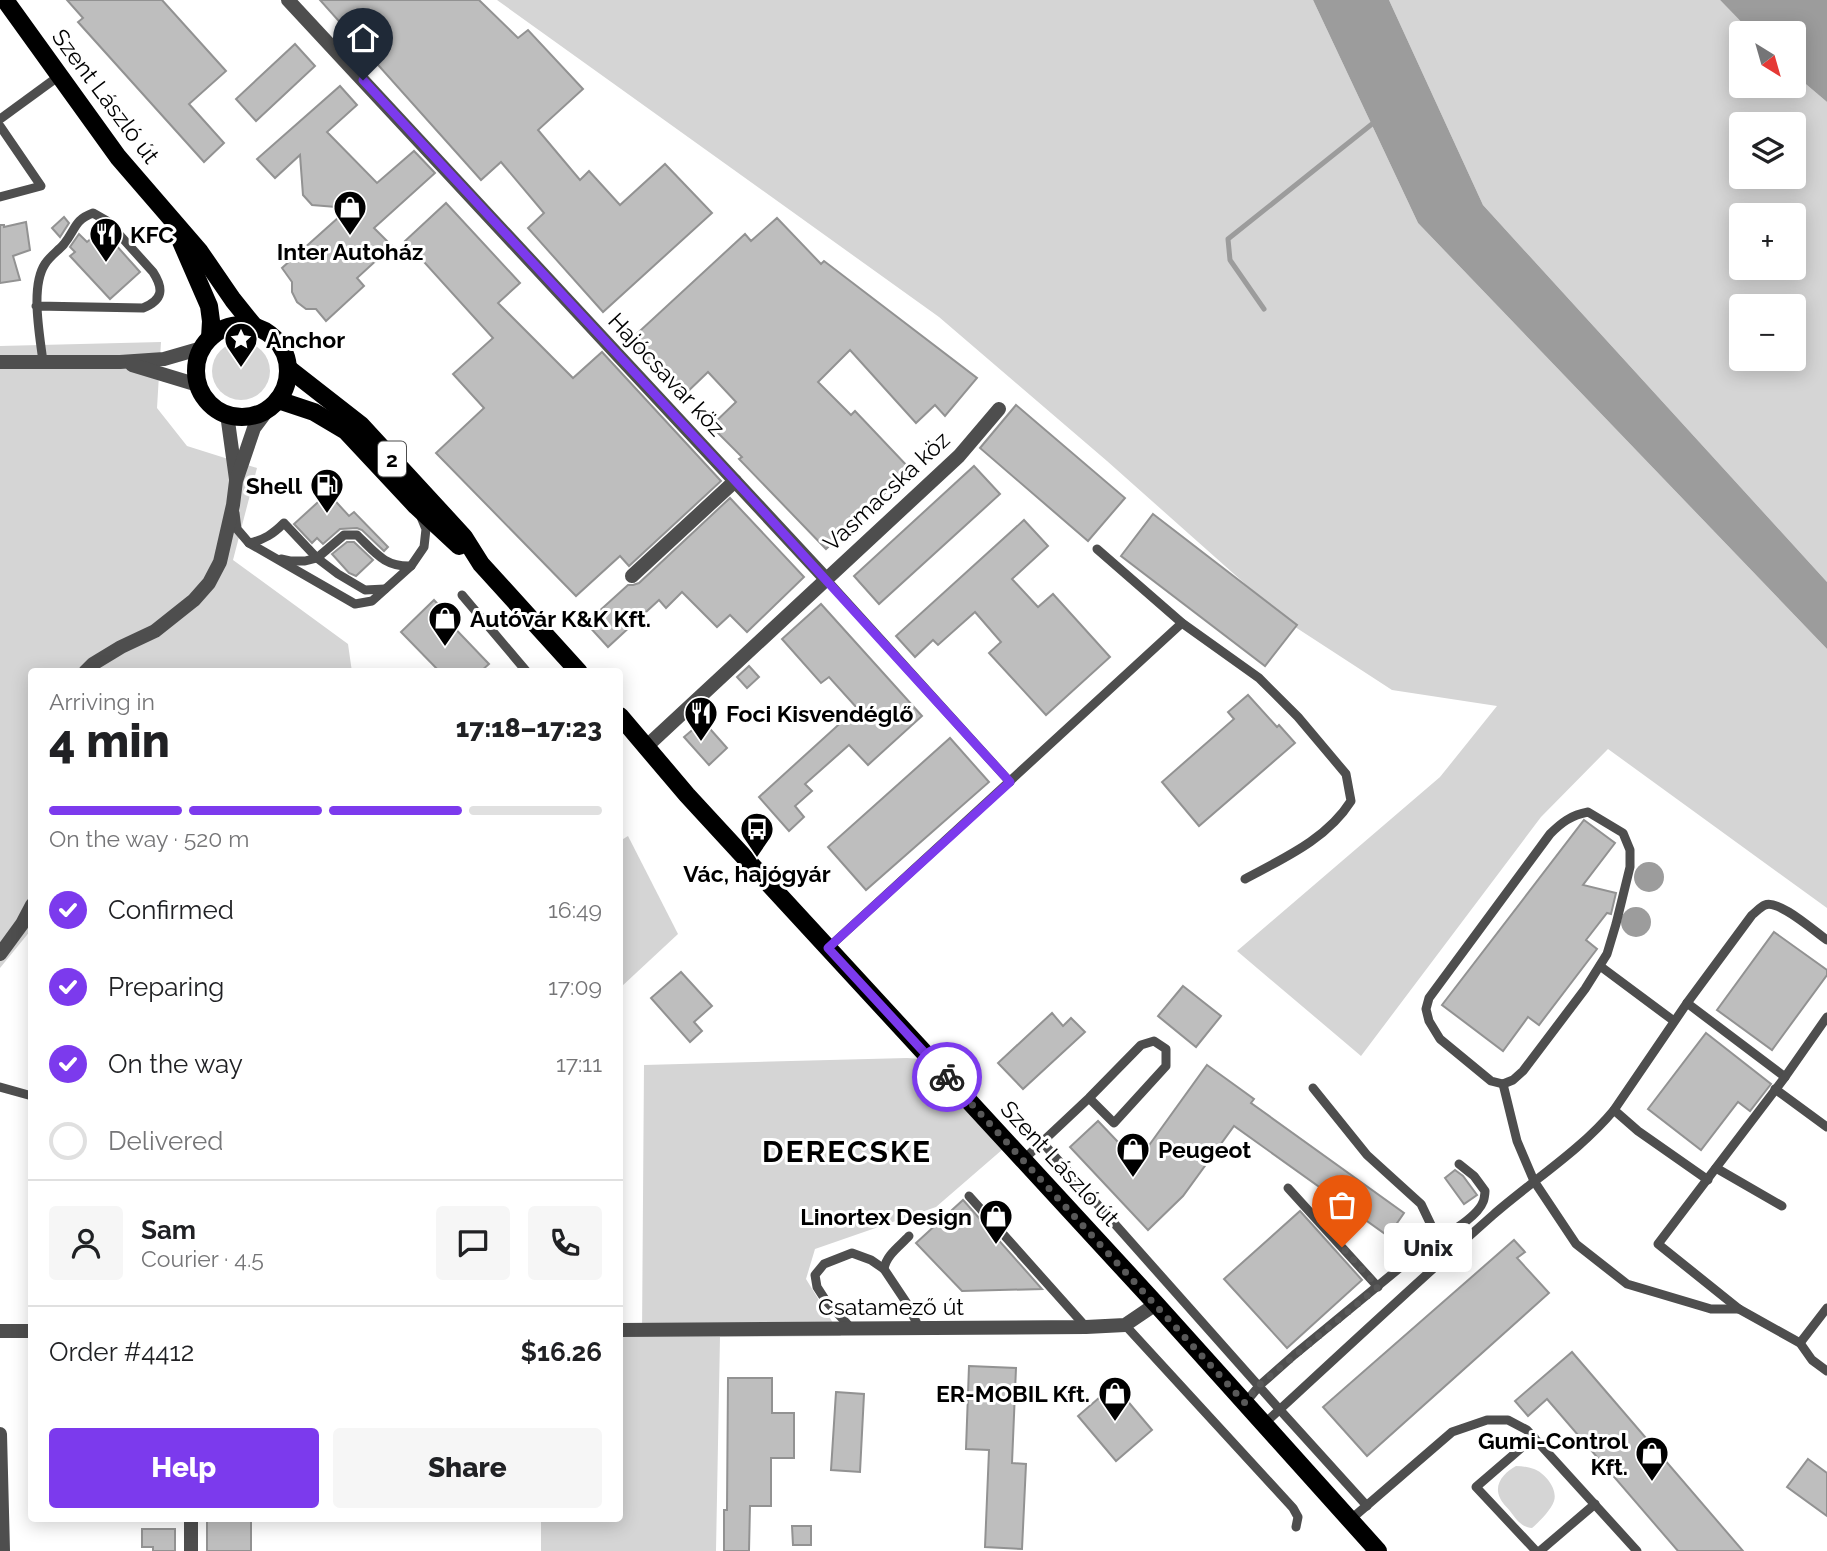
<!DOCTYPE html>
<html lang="en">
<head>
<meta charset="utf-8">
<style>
  :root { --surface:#fff; --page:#f6f6f6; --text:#202124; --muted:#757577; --line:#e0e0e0; --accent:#7c3aed }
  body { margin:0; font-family:Raleway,sans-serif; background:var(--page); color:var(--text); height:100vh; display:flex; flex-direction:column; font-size:26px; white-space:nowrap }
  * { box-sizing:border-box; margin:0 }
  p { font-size:23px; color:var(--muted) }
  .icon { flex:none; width:38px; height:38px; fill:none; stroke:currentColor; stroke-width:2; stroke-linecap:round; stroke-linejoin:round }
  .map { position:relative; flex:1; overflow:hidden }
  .panel { position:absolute; left:28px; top:668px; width:595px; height:854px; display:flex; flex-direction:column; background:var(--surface); border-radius:7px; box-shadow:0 4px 18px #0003 }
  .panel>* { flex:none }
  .needle { width:46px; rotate:143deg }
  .buttons { position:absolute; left:1729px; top:21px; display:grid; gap:14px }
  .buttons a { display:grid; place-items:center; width:77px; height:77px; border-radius:7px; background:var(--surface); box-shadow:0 4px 18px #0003; font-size:35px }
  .pin { position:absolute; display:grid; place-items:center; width:60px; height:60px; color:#fff; margin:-72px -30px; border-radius:50% 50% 50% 0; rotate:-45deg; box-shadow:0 0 7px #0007 }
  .pin .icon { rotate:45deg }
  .courier { position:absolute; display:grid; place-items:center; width:70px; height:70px; margin:-35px; border:5px solid #7c3aed; border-radius:50%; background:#fff; color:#222; box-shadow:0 2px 9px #0007 }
  .bubble { position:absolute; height:49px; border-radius:7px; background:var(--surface); box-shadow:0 4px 18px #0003; font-size:23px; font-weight:800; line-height:49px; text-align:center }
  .head em { font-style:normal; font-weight:800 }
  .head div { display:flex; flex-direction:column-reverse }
  .head { display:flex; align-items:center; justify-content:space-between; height:119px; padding:0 21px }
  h1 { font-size:46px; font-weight:800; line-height:52px }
  .bar { display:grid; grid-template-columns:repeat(4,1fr); gap:10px 7px; align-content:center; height:84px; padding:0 21px }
  .bar i { height:9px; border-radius:5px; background:var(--line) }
  .bar .active { background:var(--accent) }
  .bar p { grid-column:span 4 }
  .line { display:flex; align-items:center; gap:18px; padding:0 21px; border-top:2px solid var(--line) }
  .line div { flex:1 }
  .round { display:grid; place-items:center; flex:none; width:74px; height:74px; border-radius:7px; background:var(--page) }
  ol { padding:0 21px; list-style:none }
  li { display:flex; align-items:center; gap:21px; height:77px }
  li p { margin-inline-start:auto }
  li .icon { padding:7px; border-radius:50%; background:var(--accent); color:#fff; stroke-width:4 }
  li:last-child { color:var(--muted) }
  li i { width:38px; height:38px; border:4px solid var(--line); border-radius:50% }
  .action { display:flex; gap:14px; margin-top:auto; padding:14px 21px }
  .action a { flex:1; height:80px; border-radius:7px; background:var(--accent); color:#fff; font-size:28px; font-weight:800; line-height:80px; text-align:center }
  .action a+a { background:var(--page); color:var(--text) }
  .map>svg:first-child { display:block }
</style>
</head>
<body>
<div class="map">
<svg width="1827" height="1551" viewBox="0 0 1827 1551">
  <rect width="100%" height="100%" fill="#fff"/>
  <g fill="#d5d5d5" fill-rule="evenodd">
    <path d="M497,0H1313L1418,223L1827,649V908L1608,749L1541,817L1361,1056L1237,951L1440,777L1497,706L1392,690L1289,623L1107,461L939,317Z"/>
    <path d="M1389,0H1720L1752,33H1741V86H1794V74L1827,102V582L1483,205ZM1741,124H1794V177H1741ZM1741,215H1794V268H1741ZM1741,306H1794V359H1741Z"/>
    <circle cx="241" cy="371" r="29"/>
    <path d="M161,342L157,408L187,446L257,468L233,560L348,644L352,672H32L31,930L0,968V346Z"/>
    <path d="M628,836L678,934L621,987H620V841Z"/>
    <path d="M907,1058L921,1059L1003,1149L936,1207L815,1249L806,1279L841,1336L720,1337L716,1551H541V1519H620V1337L642,1335L644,1065Z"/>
    <path d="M1516,1466C1522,1466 1528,1467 1534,1469C1545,1473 1558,1489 1554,1501C1551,1510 1539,1522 1532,1528C1521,1527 1517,1520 1510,1511C1507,1507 1502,1503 1500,1498C1493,1484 1505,1472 1516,1466Z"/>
  </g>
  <g fill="#9c9c9c">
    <path d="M1313,0H1389L1483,205L1827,582V649L1418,223Z"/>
    <path d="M1720,0H1827V102L1794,74V33H1752Z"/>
    <circle cx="1649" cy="877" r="15"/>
    <circle cx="1636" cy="922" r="15"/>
  </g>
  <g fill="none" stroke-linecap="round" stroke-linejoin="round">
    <path stroke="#9c9c9c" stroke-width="5" d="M1264,309L1230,260L1228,239L1372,124"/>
  </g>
  <g fill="#bebebe" stroke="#929292" stroke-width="2">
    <path d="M67,0H162L226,71L189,104L224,143L204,162L78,22L83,18Z"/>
    <path d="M320,0H479L518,38L528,30L583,89L538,130L580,180L589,171L620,205L665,164L712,213L603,312L528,228L544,213L501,162L481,180Z"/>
    <path d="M295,44L315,66L256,121L236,99Z"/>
    <path d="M340,86L357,105L327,132L377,183L414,151L435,173L374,228L392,246L357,278L364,286L326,321L316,309H306L297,302L292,292V282L282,268L349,208L312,205L303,195L300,155L275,178L257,159Z"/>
    <path d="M446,203L520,283L498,303L573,378L602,352L721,481L629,566L620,556L576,596L436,453L484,408L453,374L493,338L405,241Z"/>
    <path d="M64,217L69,223L60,237L52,228Z"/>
    <path d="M777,218L821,264L824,261L977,378L945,416L935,405L916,423L850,350L818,382L851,415L855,411L910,469L826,549L739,459L742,457L711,426L736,402L708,372L682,397L629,341L745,234L751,241Z"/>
    <path d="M26,222L30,250L13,256L20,280L0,283V225H4V227Z"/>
    <path d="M98,233L111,248L115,244L140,272L110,299L70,256L75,252L70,247L79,234L87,242Z"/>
    <path d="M1016,405L1125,498L1088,541L980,448Z"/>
    <path d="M974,466L1000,494L879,604L854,576Z"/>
    <path d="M328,493L349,516L354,512L388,547L384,551L362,530L357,528L340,529L323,544L317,538L312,543L294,524Z"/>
    <path d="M730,498L804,577L747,632L730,615L717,627L682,592L666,608L659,600L608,647L586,623L628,585H633L639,583Z"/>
    <path d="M1153,514L1297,625L1265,666L1121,556Z"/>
    <path d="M1024,520L1048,546L1012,579L1038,607L1053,594L1110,657L1046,715L989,653L1001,642L975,612L938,645L933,640L915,657L896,636Z"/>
    <path d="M347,542H354L373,560L356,576L349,573L332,554Z"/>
    <path d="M434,600L447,614L444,617L489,664L480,672H440L401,632Z"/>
    <path d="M821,604L922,716L868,765L849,745L805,784L812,791L795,806L804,817L789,831L759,797L857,708L829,677L821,683L782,639Z"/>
    <path d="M749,666L759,677L747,688L737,677Z"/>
    <path d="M1248,695L1277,727L1279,725L1295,743L1199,826L1162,782L1234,719L1228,712Z"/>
    <path d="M703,721L727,748L709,765L684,737Z"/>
    <path d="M950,738L989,782L866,890L828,847Z"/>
    <path d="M1584,820L1615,843L1583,885L1616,893L1611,914L1607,913L1586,940L1597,949L1539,1025L1528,1017L1503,1051L1442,1005Z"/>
    <path d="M1774,932L1827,970V975L1772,1050L1717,1010Z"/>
    <path d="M681,972L712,1006L694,1022L702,1031L690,1042L651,998Z"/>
    <path d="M1183,986L1221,1016L1196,1047L1158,1016Z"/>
    <path d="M1052,1013L1063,1026L1071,1018L1085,1032L1023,1089L998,1063Z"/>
    <path d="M1706,1033L1771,1084L1750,1111L1738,1102L1701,1150L1648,1109Z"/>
    <path d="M1207,1065L1254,1099L1251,1103L1404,1213L1388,1236L1234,1126L1183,1196L1148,1230L1070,1147L1098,1121L1137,1162Z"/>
    <path d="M1455,1170L1463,1176L1477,1195L1464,1204L1445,1178Z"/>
    <path d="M963,1200L964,1201L1042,1289L962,1291L916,1243Z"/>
    <path d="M1300,1211L1362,1280L1287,1348L1224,1279Z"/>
    <path d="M1514,1240L1525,1252L1517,1258L1549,1293L1367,1456L1323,1407Z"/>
    <path d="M1572,1352L1743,1551H1678L1547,1399L1528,1416L1515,1401Z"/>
    <path d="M969,1366L1016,1368L1012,1463L1026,1464L1022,1549L985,1547L989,1450L966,1449Z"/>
    <path d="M728,1378H772V1413H794V1458H771V1506H750L749,1551H724V1510H727Z"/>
    <path d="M1114,1385L1152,1430L1116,1461L1078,1416Z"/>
    <path d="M836,1392L864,1394L860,1472L831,1470Z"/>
    <path d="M1808,1459L1827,1473V1516L1787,1487Z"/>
    <path d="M223,1519H251V1551H207V1521H223Z"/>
    <path d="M792,1526H811V1545H793Z"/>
    <path d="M142,1529H175V1551H153V1547H142Z"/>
  </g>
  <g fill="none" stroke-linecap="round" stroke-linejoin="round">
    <g stroke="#4e4e4e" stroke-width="9">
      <path d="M0,119L59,76"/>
      <path d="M0,126L41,186L0,197"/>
      <path d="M36,306L143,308C163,300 164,289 153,272L107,221L93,213C74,220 76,229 64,244C58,251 50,256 45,264C30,287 40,336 43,362"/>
      <path d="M235,513L237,529L249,543L355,604L372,601L411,566L424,547L426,529L421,517"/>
      <path d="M249,543C264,540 273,534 284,523L317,558L338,574L365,590L385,589"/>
      <path d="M1097,549L1182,623L1259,678L1298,717L1346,774L1351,801C1327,839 1284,858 1245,879"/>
      <path d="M281,559L290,561H305L317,558L344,535H357C375,552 384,567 411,566"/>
      <path d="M826,579L1010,782"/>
      <path d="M462,595L527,672"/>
      <path d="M1588,812L1623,833L1630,850V867L1616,924L1607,954L1585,989L1523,1071L1513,1080L1503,1084L1491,1081L1440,1039L1429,1021L1426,1009L1429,998L1550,834C1561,823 1571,815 1588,812Z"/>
      <path d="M828,948L1182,623"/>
      <path d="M1600,966L1674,1021"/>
      <path d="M1687,1003L1785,1077"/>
      <path d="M1827,1017L1785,1077L1658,1244L1739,1309L1800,1343L1812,1360L1827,1371"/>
      <path d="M1503,1084L1517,1141L1534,1181L1576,1244L1627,1284L1711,1309H1739"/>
      <path d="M0,1087L32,1096"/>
      <path d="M1775,1089L1827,1127"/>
      <path d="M1042,1142L1280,1410L1367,1506"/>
      <path d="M1023,1160L1089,1098L1141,1045L1154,1041L1166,1049V1066L1114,1123L1089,1098"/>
      <path d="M1716,1168L1782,1206"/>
      <path d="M1708,1180L1638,1131L1614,1110L1687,1003L1752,915C1756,912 1760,907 1765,905C1779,899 1815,932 1827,940"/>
      <path d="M1288,1188L1378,1287"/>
      <path d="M969,1196L1086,1327"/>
      <path d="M909,1236C900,1246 886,1255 884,1269L908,1305L919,1328"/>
      <path d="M1425,1247C1440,1239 1477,1218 1483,1202C1484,1201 1485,1193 1485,1191L1474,1176L1459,1164"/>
      <path d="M1125,1325L1293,1508L1298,1517L1296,1527"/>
      <path d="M852,1329L826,1301L817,1287L815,1275L824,1264L852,1253L871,1260L884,1269"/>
      <path d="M1800,1343L1827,1308"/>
      <path d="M1245,1403L1260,1385L1294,1355L1425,1247L1432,1227L1421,1204L1367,1155L1313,1088"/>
      <path d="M1264,1424C1340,1354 1416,1283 1493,1215C1533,1180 1580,1151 1614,1110"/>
      <path d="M1534,1437L1476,1487L1536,1551"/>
      <path d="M1350,1520L1452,1432L1487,1420H1508L1527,1430L1637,1551"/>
      <path d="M1540,1551L1595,1504"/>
    </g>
    <g stroke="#4e4e4e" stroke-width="14">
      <path d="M288,0L826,579"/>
      <path d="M0,362H120L164,359L202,348"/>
      <path d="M132,365L198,385"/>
      <path d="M227,414L236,479"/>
      <path d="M632,576L735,481"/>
      <path d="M85,672L93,664L121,647L155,631L194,600L209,583L220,562L233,505L236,481L254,428L269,408"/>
      <path d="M647,746L959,456L999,409"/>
      <path d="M0,954L22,924L32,905"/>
      <path d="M620,1330L1086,1327L1125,1325L1156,1304"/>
      <path d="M0,1331H32"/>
      <path d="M0,1434L3,1551"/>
      <path d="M191,1519V1551"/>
    </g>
    <g stroke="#000" stroke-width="18">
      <path d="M5,0L118,157L200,252L233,300L254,326"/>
      <path d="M179,237L209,306L211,321L210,338"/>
      <circle cx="242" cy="371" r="46"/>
      <path d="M288,368L361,425L464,537L481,564L579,672"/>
      <path d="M278,400L314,412L346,431L416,506L459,546"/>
      <path d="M620,716L687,795L1156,1304L1378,1551"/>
    </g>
  </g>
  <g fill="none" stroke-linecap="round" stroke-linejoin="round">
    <path stroke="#595959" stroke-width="7" stroke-dasharray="0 12.6" d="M947,1077L1245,1403L1259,1385L1378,1287L1342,1247"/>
    <path stroke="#7c3aed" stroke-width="9" d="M363,80L753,500L1010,782L828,948L947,1077"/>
  </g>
  <defs>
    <symbol id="shop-pin" viewBox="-11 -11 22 30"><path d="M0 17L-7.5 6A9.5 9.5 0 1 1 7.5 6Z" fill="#000" stroke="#fff"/><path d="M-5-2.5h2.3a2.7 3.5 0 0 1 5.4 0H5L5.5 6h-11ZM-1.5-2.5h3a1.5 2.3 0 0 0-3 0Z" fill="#fff"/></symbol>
    <symbol id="restaurant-pin" viewBox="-11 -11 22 30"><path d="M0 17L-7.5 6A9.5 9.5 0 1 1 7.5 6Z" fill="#000" stroke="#fff"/><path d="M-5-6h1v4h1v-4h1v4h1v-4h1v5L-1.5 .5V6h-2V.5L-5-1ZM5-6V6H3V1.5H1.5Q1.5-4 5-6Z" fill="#fff"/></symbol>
    <symbol id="sight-pin" viewBox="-11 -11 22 30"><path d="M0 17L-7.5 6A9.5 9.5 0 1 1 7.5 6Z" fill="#000" stroke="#fff"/><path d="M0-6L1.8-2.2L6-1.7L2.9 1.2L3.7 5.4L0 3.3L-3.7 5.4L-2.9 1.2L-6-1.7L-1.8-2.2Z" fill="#fff"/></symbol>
    <symbol id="fuel-pin" viewBox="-11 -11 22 30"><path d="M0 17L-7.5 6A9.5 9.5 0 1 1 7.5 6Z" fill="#000" stroke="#fff"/><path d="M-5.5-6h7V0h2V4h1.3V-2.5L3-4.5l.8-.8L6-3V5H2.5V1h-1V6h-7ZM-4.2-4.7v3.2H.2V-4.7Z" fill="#fff"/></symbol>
    <symbol id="bus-pin" viewBox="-11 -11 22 30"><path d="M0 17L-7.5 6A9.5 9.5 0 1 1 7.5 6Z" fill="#000" stroke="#fff"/><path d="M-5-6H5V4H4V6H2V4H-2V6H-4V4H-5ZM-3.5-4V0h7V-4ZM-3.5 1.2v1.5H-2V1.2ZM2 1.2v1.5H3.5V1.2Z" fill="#fff"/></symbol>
  </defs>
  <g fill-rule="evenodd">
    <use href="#shop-pin" x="331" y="188" width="38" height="52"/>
    <use href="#restaurant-pin" x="87" y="215" width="38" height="52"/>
    <use href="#sight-pin" x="222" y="320" width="38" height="52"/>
    <use href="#fuel-pin" x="308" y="466" width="38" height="52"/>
    <use href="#shop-pin" x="426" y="599" width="38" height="52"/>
    <use href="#restaurant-pin" x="682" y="694" width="38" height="52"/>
    <use href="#bus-pin" x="738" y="810" width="38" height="52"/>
    <use href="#shop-pin" x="1114" y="1130" width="38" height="52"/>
    <use href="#shop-pin" x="977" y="1197" width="38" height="52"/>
    <use href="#shop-pin" x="1096" y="1374" width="38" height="52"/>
    <use href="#shop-pin" x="1633" y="1434" width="38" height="52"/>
  </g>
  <g text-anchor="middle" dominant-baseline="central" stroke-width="6" stroke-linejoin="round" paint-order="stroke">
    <rect fill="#fff" stroke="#4c4c4c" stroke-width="2" x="378" y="441.5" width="28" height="35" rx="5"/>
    <g font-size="21" font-weight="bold" fill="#000">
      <text x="392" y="459">2</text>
    </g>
    <g font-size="23" fill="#000" stroke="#fff">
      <text transform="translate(106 96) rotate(53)">Szent László út</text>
      <text transform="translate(667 374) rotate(47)">Hajócsavar köz</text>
      <text transform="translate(886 491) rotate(-43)">Vasmacska köz</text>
      <text transform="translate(1060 1163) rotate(47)">Szent László út</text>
      <text x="891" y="1306">Csatamező út</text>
    </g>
    <g font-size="23" font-weight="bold" fill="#000" stroke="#fff" text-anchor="start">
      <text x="130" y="234">KFC</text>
      <text x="350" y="251" text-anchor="middle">Inter Autoház</text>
      <text x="266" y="339">Anchor</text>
      <text x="302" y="485" text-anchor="end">Shell</text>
      <text x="470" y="618">Autóvár K&amp;K Kft.</text>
      <text x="726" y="713">Foci Kisvendéglő</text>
      <text x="757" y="873" text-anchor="middle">Vác, hajógyár</text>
      <text x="1158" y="1149">Peugeot</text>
      <text x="972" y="1216" text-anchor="end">Linortex Design</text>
      <text x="1090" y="1393" text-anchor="end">ER-MOBIL Kft.</text>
      <text x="1628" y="1440" text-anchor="end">Gumi-Control<tspan x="1628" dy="26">Kft.</tspan></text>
    </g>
    <g font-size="30" font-weight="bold" letter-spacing="2" fill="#000" stroke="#fff">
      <text x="847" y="1151">DERECSKE</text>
    </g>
  </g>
</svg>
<div class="buttons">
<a><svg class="needle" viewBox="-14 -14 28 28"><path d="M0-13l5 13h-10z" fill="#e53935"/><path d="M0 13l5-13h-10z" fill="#757577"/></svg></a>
<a><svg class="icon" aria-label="layers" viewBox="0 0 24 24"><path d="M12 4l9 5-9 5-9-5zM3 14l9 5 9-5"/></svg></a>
<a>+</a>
<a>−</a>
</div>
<div class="pin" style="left:1342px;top:1247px;background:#ea580c"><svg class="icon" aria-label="bag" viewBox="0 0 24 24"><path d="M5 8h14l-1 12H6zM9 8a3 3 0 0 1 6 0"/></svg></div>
<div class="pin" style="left:363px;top:80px;background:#1f2937"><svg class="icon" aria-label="home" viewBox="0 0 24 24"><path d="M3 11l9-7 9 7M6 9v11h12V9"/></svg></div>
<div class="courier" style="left:947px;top:1077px"><svg class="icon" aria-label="bike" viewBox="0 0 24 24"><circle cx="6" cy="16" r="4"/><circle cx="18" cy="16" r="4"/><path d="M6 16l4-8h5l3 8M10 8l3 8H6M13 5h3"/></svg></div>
<div class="bubble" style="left:1384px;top:1223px;width:88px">Unix</div>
<section class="panel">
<div class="head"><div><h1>4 min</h1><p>Arriving in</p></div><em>17:18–17:23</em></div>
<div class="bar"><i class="active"></i><i class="active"></i><i class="active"></i><i></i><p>On the way · 520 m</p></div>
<ol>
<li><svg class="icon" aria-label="check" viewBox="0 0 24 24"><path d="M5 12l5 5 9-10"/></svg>Confirmed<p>16:49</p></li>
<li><svg class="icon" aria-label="check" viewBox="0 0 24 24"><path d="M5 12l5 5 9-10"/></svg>Preparing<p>17:09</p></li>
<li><svg class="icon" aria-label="check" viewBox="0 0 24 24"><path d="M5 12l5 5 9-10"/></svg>On the way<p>17:11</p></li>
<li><i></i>Delivered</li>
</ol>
<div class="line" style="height:126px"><a class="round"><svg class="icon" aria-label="person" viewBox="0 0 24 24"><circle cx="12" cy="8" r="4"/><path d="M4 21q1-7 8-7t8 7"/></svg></a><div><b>Sam</b><p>Courier · 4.5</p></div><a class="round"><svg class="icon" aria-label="chat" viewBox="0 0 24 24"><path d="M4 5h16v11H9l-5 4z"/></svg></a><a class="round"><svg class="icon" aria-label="phone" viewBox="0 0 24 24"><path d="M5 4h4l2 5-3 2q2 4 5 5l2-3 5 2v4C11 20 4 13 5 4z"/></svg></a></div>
<div class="line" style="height:91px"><div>Order #4412</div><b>$16.26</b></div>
<div class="action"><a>Help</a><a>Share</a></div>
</section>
</div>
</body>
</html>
